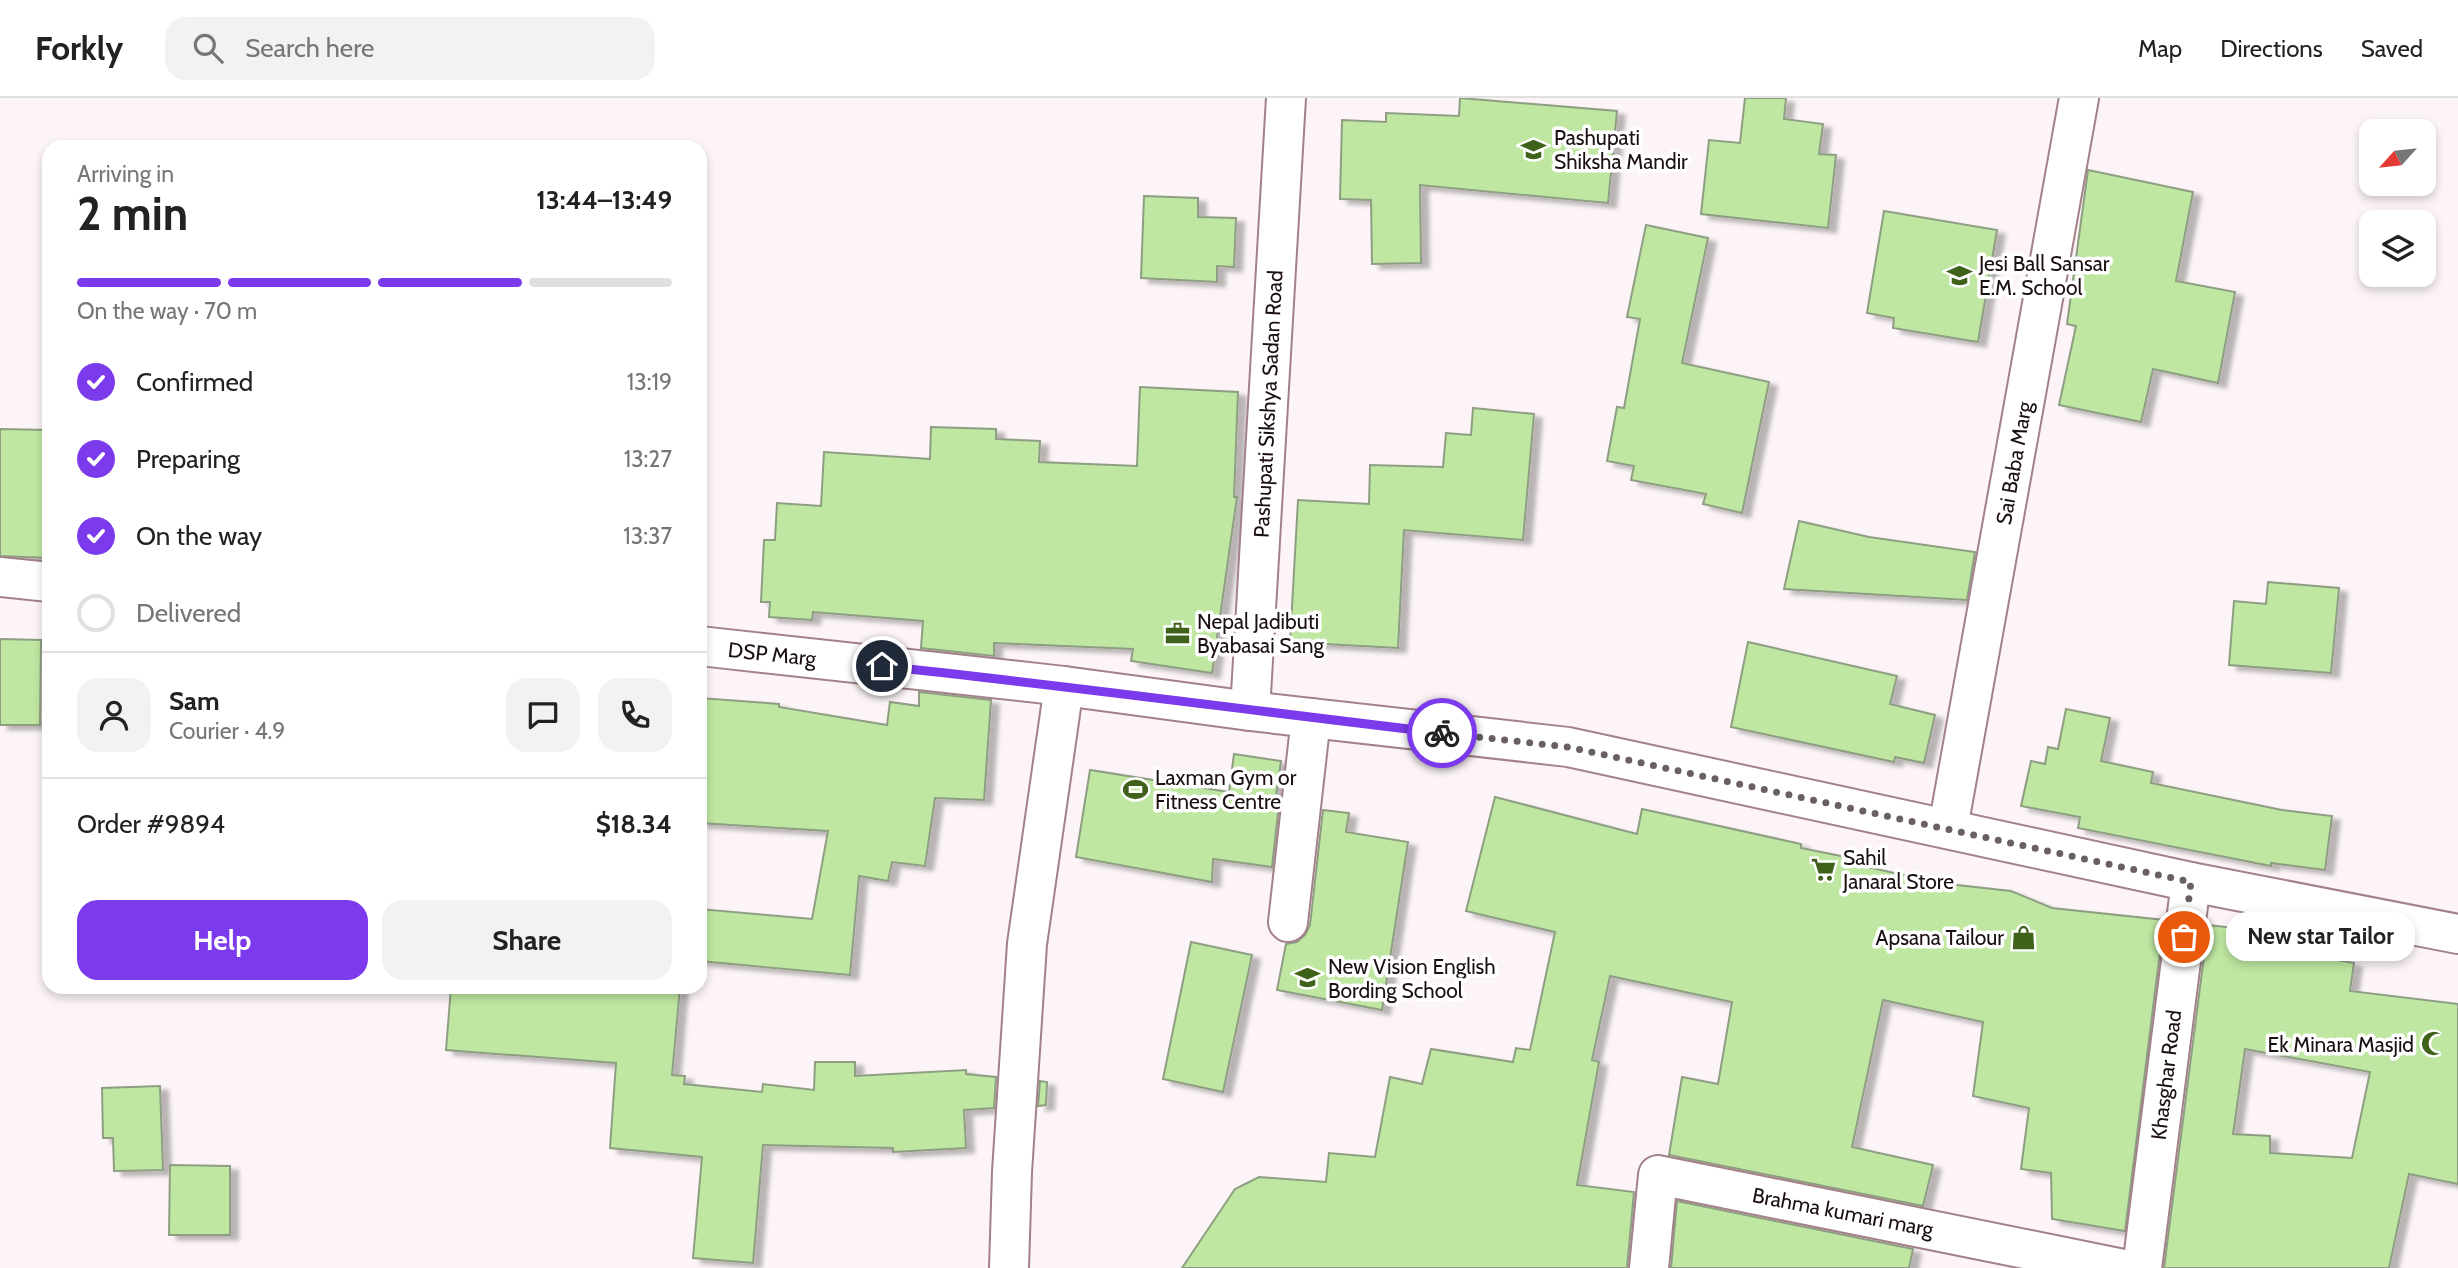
<!DOCTYPE html>
<html lang="en">
<head>
<meta charset="utf-8">
<style>
  :root { --surface:#fff; --page:#f2f2f2; --text:#222; --muted:#767676; --line:#e0e0e0; --accent:#7c3aed }
  body { margin:0; font-family:Cabin,sans-serif; background:var(--page); color:var(--text); height:100vh; display:flex; flex-direction:column; font-size:26px; white-space:nowrap }
  * { box-sizing:border-box; margin:0 }
  p { font-size:23px; color:var(--muted) }
  .icon { flex:none; width:38px; height:38px; fill:none; stroke:currentColor; stroke-width:2; stroke-linecap:round; stroke-linejoin:round }
  .map { position:relative; flex:1; overflow:hidden }
  .details { position:absolute; left:42px; top:42px; width:665px; height:854px; display:flex; flex-direction:column; background:var(--surface); border-radius:21px; box-shadow:0 4px 10px #0003 }
  .details>* { flex:none }
  .needle { width:46px; rotate:243deg }
  .fabs { position:absolute; left:2359px; top:21px; display:grid; gap:14px }
  .fabs a { display:grid; place-items:center; width:77px; height:77px; border-radius:14px; background:var(--surface); box-shadow:0 4px 10px #0003; font-size:35px }
  .pin { position:absolute; display:grid; place-items:center; width:60px; height:60px; color:#fff; margin:-30px; border:4px solid #fff; border-radius:50%; box-shadow:0 2px 7px #0007 }
  .courier { position:absolute; display:grid; place-items:center; width:70px; height:70px; margin:-35px; border:5px solid #7c3aed; border-radius:50%; background:#fff; color:#222; box-shadow:0 2px 9px #0007 }
  .bubble { position:absolute; height:49px; border-radius:21px; background:var(--surface); box-shadow:0 4px 10px #0003; font-size:23px; font-weight:800; line-height:49px; text-align:center }
  .head em { font-style:normal; font-weight:800 }
  .head div { display:flex; flex-direction:column-reverse }
  .head { display:flex; align-items:center; justify-content:space-between; height:119px; padding:0 35px }
  h1 { font-size:46px; font-weight:800; line-height:52px }
  .bar { display:grid; grid-template-columns:repeat(4,1fr); gap:10px 7px; align-content:center; height:84px; padding:0 35px }
  .bar i { height:9px; border-radius:5px; background:var(--line) }
  .bar .active { background:var(--accent) }
  .bar p { grid-column:span 4 }
  .line { display:flex; align-items:center; gap:18px; padding:0 35px; border-top:2px solid var(--line) }
  .line div { flex:1 }
  .round { display:grid; place-items:center; flex:none; width:74px; height:74px; border-radius:21px; background:var(--page) }
  ol { padding:0 35px; list-style:none }
  li { display:flex; align-items:center; gap:21px; height:77px }
  li p { margin-inline-start:auto }
  li .icon { padding:7px; border-radius:50%; background:var(--accent); color:#fff; stroke-width:4 }
  li:last-child { color:var(--muted) }
  li i { width:38px; height:38px; border:4px solid var(--line); border-radius:50% }
  .cta { display:flex; gap:14px; margin-top:auto; padding:14px 35px }
  .cta a { flex:1; height:80px; border-radius:21px; background:var(--accent); color:#fff; font-size:28px; font-weight:800; line-height:80px; text-align:center }
  .cta a+a { background:var(--page); color:var(--text) }
  header { display:flex; align-items:center; gap:42px; box-sizing:border-box; height:98px; padding:0 35px; background:var(--surface); border-bottom:2px solid var(--line) }
  header strong { font-size:33px }
  nav { display:flex; gap:38px; margin-inline-start:auto; font-size:24px }
  .search { width:490px; height:63px; background:var(--page); display:flex; align-items:center; gap:18px; box-sizing:border-box; padding:0 24px; border-radius:21px; color:var(--muted); font-size:26px }
  .map>svg:first-child { display:block }
</style>
</head>
<body>
<header>
<strong>Forkly</strong>
<div class="search"><svg class="icon" aria-label="search" viewBox="0 0 24 24"><circle cx="10" cy="10" r="6"/><path d="M15 15l6 6"/></svg>Search here</div>
<nav><a>Map</a><a>Directions</a><a>Saved</a></nav>
</header>
<div class="map">
<svg width="2458" height="1170" viewBox="0 0 2458 1170">
  <defs>
    <filter id="shadow"><feDropShadow dx="8" dy="4.5" stdDeviation="2" flood-color="#0004"/></filter>
  </defs>
  <rect width="100%" height="100%" fill="#fcf4f6"/>
  <g fill="#bfe7a1" stroke="#8e9e83" stroke-width="2" fill-rule="evenodd" filter="url(#shadow)">
    <path d="M1460,0L1617,13L1608,105L1420,87L1421,165L1372,166L1371,102L1340,101L1342,22L1386,24V15L1459,18Z"/>
    <path d="M1745,0H1786L1784,21L1823,26L1819,56L1836,57L1828,130L1701,116L1709,42L1740,45Z"/>
    <path d="M2088,72L2193,94L2176,183L2235,194L2218,285L2153,271L2141,324L2059,307L2076,228L2067,226Z"/>
    <path d="M1144,98L1198,100V119L1236,120L1234,169L1217,168V184L1141,180Z"/>
    <path d="M1884,113L1997,132L1978,244L1893,230L1894,220L1867,215Z"/>
    <path d="M1646,127L1708,140L1682,265L1769,284L1742,415L1703,406L1706,396L1631,382L1634,368L1607,363L1617,309L1624,310L1640,221L1627,219Z"/>
    <path d="M1140,289L1238,294L1234,399H1237L1212,575L1131,563L1133,551L994,545V558L921,550L923,523L813,514L812,522L769,519L770,504H761L764,442H775L777,405L821,408L824,354L930,361L931,329L996,331V341L1040,343L1039,364L1137,368Z"/>
    <path d="M1473,310L1534,316L1523,442L1404,432L1398,550L1290,544L1298,402L1369,406L1370,367L1443,369L1446,335L1471,337Z"/>
    <path d="M0,331L49,332V460L0,458Z"/>
    <path d="M1799,423L1869,439L1975,454L1967,502L1784,491Z"/>
    <path d="M2268,484L2339,490L2331,575L2229,567L2234,503L2266,506Z"/>
    <path d="M0,541L41,542L40,627H0Z"/>
    <path d="M1748,544L1897,578L1890,606L1935,617L1924,665L1895,659L1894,664L1731,629Z"/>
    <path d="M919,594L991,602L984,702L935,700L925,768L892,764L888,783L859,778L850,877L700,863V811L812,821L828,733L700,725V600L779,606V609L887,627L890,604L919,608Z"/>
    <path d="M2066,611L2110,620L2101,663L2153,674L2151,685L2282,712L2332,718L2325,772L2271,765V768L2078,730L2080,719L2021,708L2031,663L2045,666L2048,649L2058,651Z"/>
    <path d="M1234,656L1281,663L1275,705L1279,706L1272,769L1213,761L1212,784L1076,759L1090,672L1229,694Z"/>
    <path d="M1495,699L1637,736L1642,711L1801,746V750L1856,761L1854,766L1939,785L2011,793L2052,810L2164,822L2125,1133L2052,1121L2051,1075L2021,1071L2029,1010L1973,998L1983,924L1883,902L1852,1049L1933,1067L1923,1108L1669,1057L1682,979L1718,986L1732,904L1610,878L1592,962L1599,964L1577,1087L1634,1094L1627,1170H1182L1235,1091L1259,1079L1326,1084L1329,1055L1375,1059L1390,979L1422,986L1431,951L1513,964L1516,950L1530,952L1555,834L1466,813Z"/>
    <path d="M1323,712L1349,715L1346,734L1408,744L1382,912L1277,892L1286,846L1297,844L1305,837L1310,827Z"/>
    <path d="M2208,827L2262,833L2259,848L2354,865L2350,893L2458,906V1086L2409,1076L2389,1170H2164ZM2245,951L2370,974L2352,1060L2270,1055V1038L2233,1036Z"/>
    <path d="M1191,844L1252,857L1223,994L1163,981Z"/>
    <path d="M451,889H680L672,977L685,978L684,986L762,994L763,986L814,992L815,964H855V978L966,972V976L996,979L994,1010L964,1012L966,1050L893,1054V1050L763,1047L753,1165L693,1160L702,1059L610,1050L616,965L446,952Z"/>
    <path d="M1040,983L1047,984L1046,1007L1038,1008Z"/>
    <path d="M160,988L163,1072L114,1073L113,1040H103L102,990Z"/>
    <path d="M170,1067L230,1068V1137H169Z"/>
    <path d="M1677,1103L1913,1151L1909,1170H1671Z"/>
  </g>
  <g fill="none" stroke-linecap="round" stroke-linejoin="round">
    <defs>
      <g id="minor">
        <path d="M0,479L49,484"/>
        <path d="M700,548L1064,588L1250,613L1568,649L2191,784L2458,836"/>
        <path d="M1250,613L1286,0"/>
        <path d="M1948,730L2079,0"/>
        <path d="M1288,824L1311,620"/>
        <path d="M1009,1170L1012,1074L1027,846L1064,588"/>
        <path d="M1649,1170L1658,1077L2119,1170"/>
        <path d="M2142,1170L2191,784"/>
      </g>
    </defs>
    <use href="#minor" stroke="#a38189" stroke-width="42"/>
    <use href="#minor" stroke="#fff" stroke-width="38"/>
  </g>
  <g fill="none" stroke-linecap="round" stroke-linejoin="round">
    <path stroke="#6a5f62" stroke-width="7" stroke-dasharray="0 12.6" d="M1442,635L1568,649L2191,784L2184,839"/>
    <path stroke="#7c3aed" stroke-width="9" d="M882,568C1069,588 1255,613 1442,635"/>
  </g>
  <defs>
    <symbol id="school-bare" viewBox="-9 -9 18 18"><path d="M0-5L7-2L0 1L-7-2ZM-4 1L0 2.5L4 1V4Q0 6-4 4Z" fill="#3f621a" stroke="#fff" stroke-width="2.5" paint-order="stroke"/></symbol>
    <symbol id="office-bare" viewBox="-9 -9 18 18"><path d="M-6-3h4V-5.5h4V-3h4V5H-6ZM-1-4.5V-3h2v-1.5ZM-6 0V1H6V0Z" fill="#3f621a" stroke="#fff" stroke-width="2.5" paint-order="stroke"/></symbol>
    <symbol id="stadium-bare" viewBox="-9 -9 18 18"><path d="M0-5a6.5 5 0 1 0 0 10a6.5 5 0 1 0 0-10ZM-3.5-1.8h7v3.6h-7Z" fill="#3f621a" stroke="#fff" stroke-width="2.5" paint-order="stroke"/></symbol>
    <symbol id="supermarket-bare" viewBox="-9 -9 18 18"><path d="M-6-5.5h2.5l.6 2H6L4.5 2H-2.5L-4.4-4H-6ZM-1.5 3.2a1.3 1.3 0 1 0 .1 0ZM3 3.2a1.3 1.3 0 1 0 .1 0Z" fill="#3f621a" stroke="#fff" stroke-width="2.5" paint-order="stroke"/></symbol>
    <symbol id="shop-bare" viewBox="-9 -9 18 18"><path d="M-5-2.5h2.3a2.7 3.5 0 0 1 5.4 0H5L5.5 6h-11ZM-1.5-2.5h3a1.5 2.3 0 0 0-3 0Z" fill="#3f621a" stroke="#fff" stroke-width="2.5" paint-order="stroke"/></symbol>
    <symbol id="mosque-bare" viewBox="-9 -9 18 18"><path d="M3.5-4.9A6 6 0 1 0 3.5 4.9A5 5 0 1 1 3.5-4.9Z" fill="#3f621a" stroke="#fff" stroke-width="2.5" paint-order="stroke"/></symbol>
  </defs>
  <g fill-rule="evenodd">
    <use href="#school-bare" x="1516" y="34" width="35" height="35"/>
    <use href="#school-bare" x="1942" y="160" width="35" height="35"/>
    <use href="#office-bare" x="1160" y="518" width="35" height="35"/>
    <use href="#stadium-bare" x="1118" y="674" width="35" height="35"/>
    <use href="#supermarket-bare" x="1806" y="754" width="35" height="35"/>
    <use href="#shop-bare" x="2006" y="822" width="35" height="35"/>
    <use href="#school-bare" x="1290" y="862" width="35" height="35"/>
    <use href="#mosque-bare" x="2416" y="928" width="35" height="35"/>
  </g>
  <g text-anchor="middle" dominant-baseline="central" stroke-width="7" stroke-linejoin="round" paint-order="stroke">
    <g font-size="21" fill="#1b0f12" stroke="#fff" text-anchor="start">
      <text x="1554" y="39">Pashupati<tspan x="1554" dy="24">Shiksha Mandir</tspan></text>
      <text x="1979" y="165">Jesi Ball Sansar<tspan x="1979" dy="24">E.M. School</tspan></text>
      <text x="1197" y="523">Nepal Jadibuti<tspan x="1197" dy="24">Byabasai Sang</tspan></text>
      <text x="1155" y="679">Laxman Gym or<tspan x="1155" dy="24">Fitness Centre</tspan></text>
      <text x="1843" y="759">Sahil<tspan x="1843" dy="24">Janaral Store</tspan></text>
      <text x="2004" y="839" text-anchor="end">Apsana Tailour</text>
      <text x="1328" y="868">New Vision English<tspan x="1328" dy="24">Bording School</tspan></text>
      <text x="2414" y="946" text-anchor="end">Ek Minara Masjid</text>
    </g>
    <g font-size="21" fill="#1b0f12" stroke="#fff">
      <text transform="translate(1268 306) rotate(-87)">Pashupati Sikshya Sadan Road</text>
      <text transform="translate(2014 365) rotate(-80)">Sai Baba Marg</text>
      <text transform="translate(772 556) rotate(6)">DSP Marg</text>
      <text transform="translate(2166 977) rotate(-83)">Khasghar Road</text>
      <text transform="translate(1843 1114) rotate(11)">Brahma kumari marg</text>
    </g>
  </g>
</svg>
<div class="fabs">
<a><svg class="needle" viewBox="-14 -14 28 28"><path d="M0-13l5 13h-10z" fill="#e53935"/><path d="M0 13l5-13h-10z" fill="#767676"/></svg></a>
<a><svg class="icon" aria-label="layers" viewBox="0 0 24 24"><path d="M12 4l9 5-9 5-9-5zM3 14l9 5 9-5"/></svg></a>
</div>
<div class="pin" style="left:2184px;top:839px;background:#ea580c"><svg class="icon" aria-label="bag" viewBox="0 0 24 24"><path d="M5 8h14l-1 12H6zM9 8a3 3 0 0 1 6 0"/></svg></div>
<div class="pin" style="left:882px;top:568px;background:#1f2937"><svg class="icon" aria-label="home" viewBox="0 0 24 24"><path d="M3 11l9-7 9 7M6 9v11h12V9"/></svg></div>
<div class="courier" style="left:1442px;top:635px"><svg class="icon" aria-label="bike" viewBox="0 0 24 24"><circle cx="6" cy="16" r="4"/><circle cx="18" cy="16" r="4"/><path d="M6 16l4-8h5l3 8M10 8l3 8H6M13 5h3"/></svg></div>
<div class="bubble" style="left:2226px;top:814px;width:189px">New star Tailor</div>
<section class="details">
<div class="head"><div><h1>2 min</h1><p>Arriving in</p></div><em>13:44–13:49</em></div>
<div class="bar"><i class="active"></i><i class="active"></i><i class="active"></i><i></i><p>On the way · 70 m</p></div>
<ol>
<li><svg class="icon" aria-label="check" viewBox="0 0 24 24"><path d="M5 12l5 5 9-10"/></svg>Confirmed<p>13:19</p></li>
<li><svg class="icon" aria-label="check" viewBox="0 0 24 24"><path d="M5 12l5 5 9-10"/></svg>Preparing<p>13:27</p></li>
<li><svg class="icon" aria-label="check" viewBox="0 0 24 24"><path d="M5 12l5 5 9-10"/></svg>On the way<p>13:37</p></li>
<li><i></i>Delivered</li>
</ol>
<div class="line" style="height:126px"><a class="round"><svg class="icon" aria-label="person" viewBox="0 0 24 24"><circle cx="12" cy="8" r="4"/><path d="M4 21q1-7 8-7t8 7"/></svg></a><div><b>Sam</b><p>Courier · 4.9</p></div><a class="round"><svg class="icon" aria-label="chat" viewBox="0 0 24 24"><path d="M4 5h16v11H9l-5 4z"/></svg></a><a class="round"><svg class="icon" aria-label="phone" viewBox="0 0 24 24"><path d="M5 4h4l2 5-3 2q2 4 5 5l2-3 5 2v4C11 20 4 13 5 4z"/></svg></a></div>
<div class="line" style="height:91px"><div>Order #9894</div><b>$18.34</b></div>
<div class="cta"><a>Help</a><a>Share</a></div>
</section>
</div>
</body>
</html>
